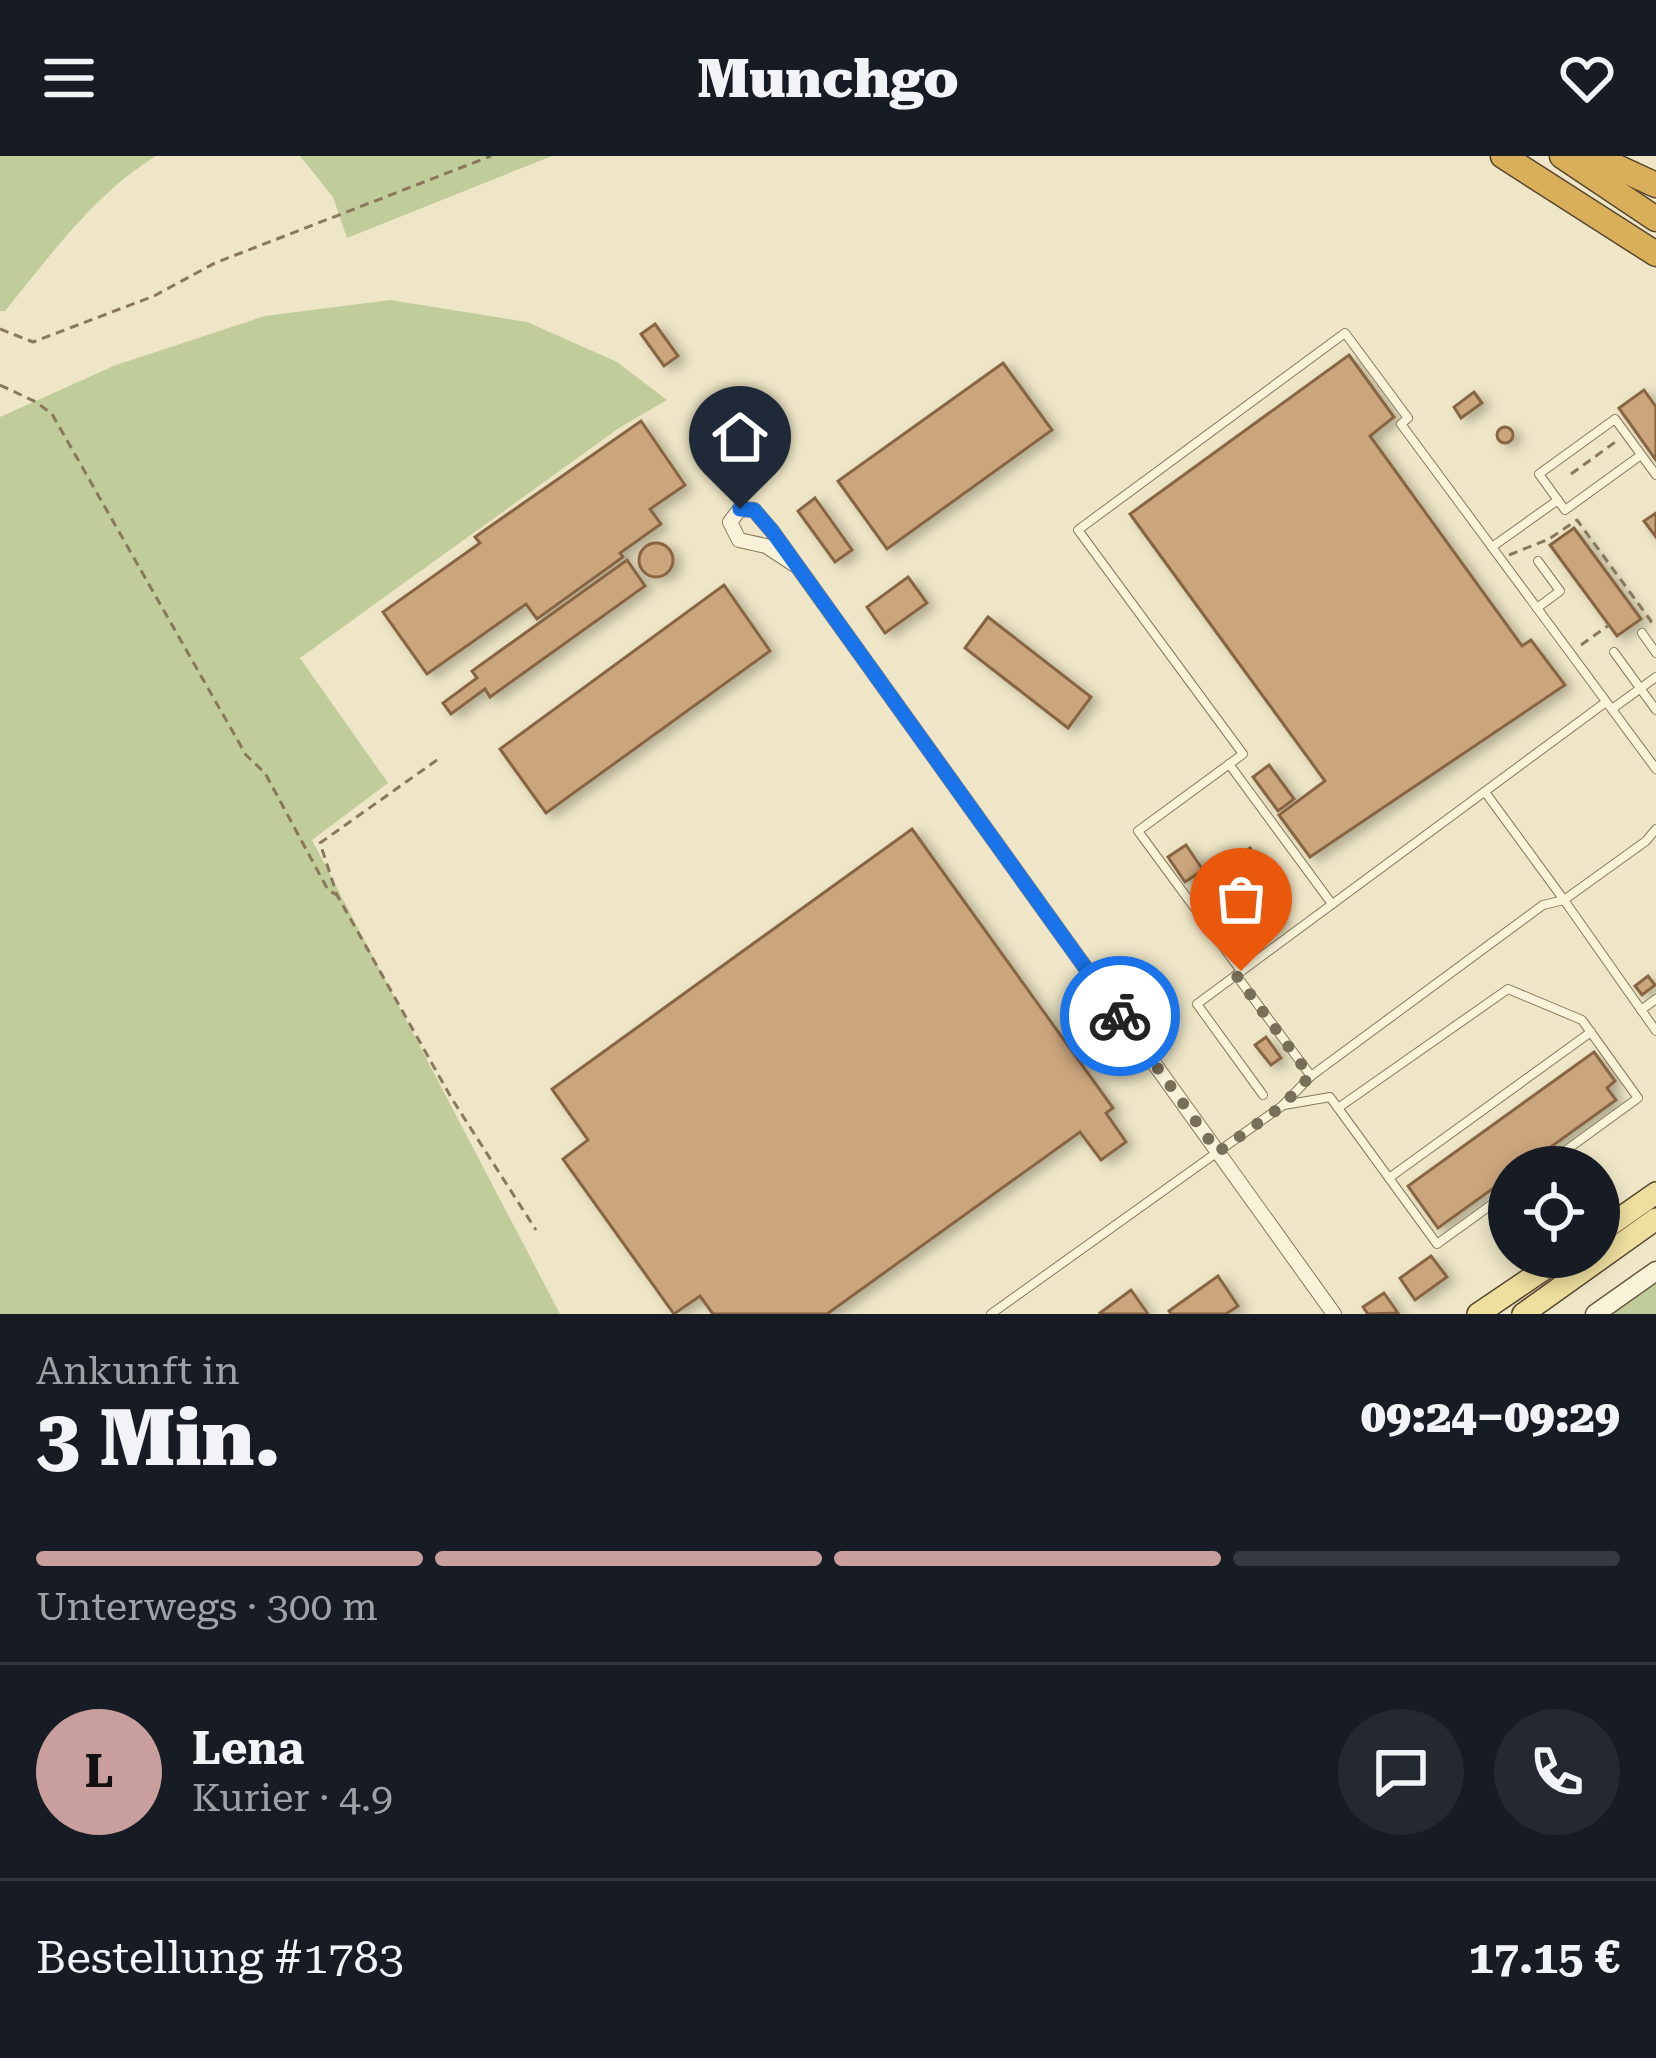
<!DOCTYPE html>
<html lang="de">
<head>
<meta charset="utf-8">
<style>
  :root { --surface:#171b24; --page:#242831; --text:#f1f3f6; --muted:#9ea1a6; --line:#363941; --accent:#c89f9c }
  body { margin:0; font-family:"Roboto Serif",serif; background:var(--page); color:var(--text); height:100vh; display:flex; flex-direction:column; font-size:45px; white-space:nowrap }
  * { box-sizing:border-box; margin:0 }
  p { font-size:39px; color:var(--muted) }
  .icon { flex:none; width:66px; height:66px; fill:none; stroke:currentColor; stroke-width:2; stroke-linecap:round; stroke-linejoin:round }
  .map { position:relative; height:1158px; overflow:hidden }
  .details { display:flex; flex-direction:column; background:var(--surface); flex:1 }
  .details>* { flex:none }
  .fabs { position:absolute; left:1488px; top:990px; display:grid; gap:24px }
  .fabs a { display:grid; place-items:center; width:132px; height:132px; border-radius:50%; background:var(--surface); box-shadow:0 6px 18px #0003; font-size:60px }
  .pin { position:absolute; display:grid; place-items:center; width:102px; height:102px; color:#fff; margin:-123px -51px; border-radius:50% 50% 50% 0; rotate:-45deg; box-shadow:0 0 12px #0007 }
  .pin .icon { rotate:45deg }
  .courier { position:absolute; display:grid; place-items:center; width:120px; height:120px; margin:-60px; border:9px solid #1a73e8; border-radius:50%; background:#fff; color:#222; box-shadow:0 3px 15px #0007 }
  .headline em { font-style:normal; font-weight:800 }
  .headline div { display:flex; flex-direction:column-reverse }
  .headline { display:flex; align-items:center; justify-content:space-between; height:204px; padding:0 36px }
  h1 { font-size:78px; font-weight:800; line-height:90px }
  .bar { display:grid; grid-template-columns:repeat(4,1fr); gap:18px 12px; align-content:center; height:144px; padding:0 36px }
  .bar i { height:15px; border-radius:9px; background:var(--line) }
  .bar .selected { background:var(--accent) }
  .bar p { grid-column:span 4 }
  .line { display:flex; align-items:center; gap:30px; padding:0 36px; border-top:3px solid var(--line) }
  .line div { flex:1 }
  .round { display:grid; place-items:center; flex:none; width:126px; height:126px; border-radius:63px; background:var(--page) }
  header { display:flex; justify-content:space-between; align-items:center; height:156px; padding:0 36px; background:var(--surface); font-size:54px; font-weight:800 }
  .map>svg:first-child { display:block }
</style>
</head>
<body>
<header><svg class="icon" aria-label="menu" viewBox="0 0 24 24"><path d="M4 6h16M4 12h16M4 18h16"/></svg>Munchgo<svg class="icon" aria-label="heart" viewBox="0 0 24 24"><path d="M12 20l-8-8c-3-5 5-10 8-4 3-6 11-1 8 4z"/></svg></header>
<div class="map">
<svg width="1656" height="1158" viewBox="0 0 1656 1158">
  <defs>
    <filter id="shadow"><feDropShadow dx="7" dy="4" stdDeviation="6" flood-color="#0004"/></filter>
  </defs>
  <rect width="100%" height="100%" fill="#eee6c6"/>
  <g fill="#c0cc9a">
    <path d="M0,0H156C95,37 49,101 5,155H0Z"/>
    <path d="M300,0H552L347,82L333,41Z"/>
    <path d="M390,144L527,166L617,206L667,244L619,272L300,502L388,627L312,684L560,1158H0V261L116,209L265,160Z"/>
    <path d="M1656,1122V1158H1606Z"/>
  </g>
  <g fill="#cba67c" stroke="#876542" stroke-width="3" filter="url(#shadow)">
    <path d="M655,168L678,200L664,210L641,178Z"/>
    <path d="M1349,199L1394,261L1370,280L1522,490L1531,484L1565,529L1310,701L1279,659L1325,625L1130,358Z"/>
    <path d="M1003,207L1052,274L887,393L838,325Z"/>
    <path d="M1644,234L1656,251V304L1619,252Z"/>
    <path d="M1474,236L1482,247L1461,262L1454,251Z"/>
    <path d="M641,265L685,329L650,353L661,368L620,397L623,401L537,463L526,448L427,518L383,456L480,387L475,381Z"/>
    <circle cx="1505" cy="279" r="8"/>
    <path d="M815,342L852,394L835,406L798,355Z"/>
    <path d="M1656,357V381L1644,365Z"/>
    <path d="M1574,372L1641,463L1617,480L1550,389Z"/>
    <circle cx="656" cy="404" r="17"/>
    <path d="M627,404L645,430L490,541L485,533L451,558L443,547L477,522L472,515Z"/>
    <path d="M908,421L927,447L885,477L867,451Z"/>
    <path d="M724,429L770,495L546,657L500,593Z"/>
    <path d="M988,461L1091,541L1068,572L965,492Z"/>
    <path d="M1269,609L1294,643L1278,655L1253,621Z"/>
    <path d="M912,673L1113,952L1106,957L1126,986L1101,1004L1080,976L827,1158H713L700,1140L674,1158L563,1003L588,984L552,933Z"/>
    <path d="M1186,689L1203,714L1185,726L1168,701Z"/>
    <path d="M1250,692L1262,709L1227,734L1215,716Z"/>
    <path d="M1273,755L1280,765L1244,791L1234,777L1243,771L1248,775L1253,772L1251,765Z"/>
    <path d="M1648,820L1655,829L1642,839L1635,830Z"/>
    <path d="M1266,881L1281,902L1271,909L1255,889Z"/>
    <path d="M1594,896L1615,925L1607,932L1616,944L1523,1011H1509V1021L1438,1072L1408,1030Z"/>
    <path d="M1431,1100L1447,1121L1415,1144L1400,1122Z"/>
    <path d="M1218,1120L1238,1150L1226,1158H1171L1169,1155Z"/>
    <path d="M1131,1134L1148,1158H1101L1100,1157Z"/>
    <path d="M1384,1137L1398,1157L1368,1158L1363,1151Z"/>
  </g>
  <g fill="none" stroke-linecap="round" stroke-linejoin="round">
    <defs>
      <g id="lane">
        <path d="M1641,299L1565,354L1539,318L1615,263L1656,319"/>
        <path d="M1492,391L1558,344"/>
        <path d="M1537,452L1560,435L1538,405"/>
        <path d="M1642,477L1656,497"/>
        <path d="M1614,496L1656,554"/>
        <path d="M1612,553L1656,521"/>
        <path d="M1229,608L1332,748"/>
        <path d="M1485,636L1564,744L1646,685L1656,673"/>
        <path d="M1241,815L1138,675L1243,598L1078,374L1345,177L1408,262L1401,268L1656,613"/>
        <path d="M1236,819L1311,920"/>
        <path d="M1641,854L1656,843"/>
        <path d="M1263,939L1197,848L1606,546"/>
        <path d="M1284,949L1330,941L1437,1088L1509,1036"/>
        <path d="M1338,952L1508,833L1582,864L1638,942L1543,1011"/>
        <path d="M1389,1022L1591,876"/>
        <path d="M991,1158L1282,950L1311,920L1543,749L1564,744L1656,875"/>
      </g>
      <path id="street" d="M795,409L766,390L739,384L730,366L740,353L754,354L772,375L1334,1158"/>
      <path id="secondary" d="M1595,1158L1656,1115"/>
      <g id="primary">
        <path d="M1599,1077L1656,1037"/>
        <path d="M1478,1158L1562,1101"/>
        <path d="M1523,1158L1656,1063"/>
      </g>
      <g id="highway">
        <path d="M1503,0L1656,98"/>
        <path d="M1562,0L1656,63"/>
        <path d="M1593,0L1656,29"/>
      </g>
    </defs>
    <use href="#lane" stroke="#89785c" stroke-width="10"/>
    <use href="#street" stroke="#89785c" stroke-width="16"/>
    <use href="#secondary" stroke="#6a593f" stroke-width="21"/>
    <use href="#primary" stroke="#574630" stroke-width="24"/>
    <use href="#highway" stroke="#574630" stroke-width="27"/>
    <g stroke="#89785c" stroke-width="3" stroke-dasharray="9 6" stroke-linecap="butt">
      <path d="M0,173L33,186L154,140L215,107L491,0"/>
      <path d="M0,229L36,246L52,258L246,599L265,617L328,734L337,739"/>
      <path d="M1571,318L1618,284"/>
      <path d="M1509,399L1549,383L1577,364L1651,465L1648,468"/>
      <path d="M1581,489L1609,469"/>
      <path d="M437,604L320,687L337,739L452,943L536,1074"/>
    </g>
    <use href="#lane" stroke="#f8f2d9" stroke-width="8"/>
    <use href="#street" stroke="#f8f2d9" stroke-width="14"/>
    <use href="#secondary" stroke="#f8f2d9" stroke-width="18"/>
    <use href="#primary" stroke="#efdf9f" stroke-width="21"/>
    <use href="#highway" stroke="#daaf59" stroke-width="24"/>
  </g>
  <g fill="none" stroke-linecap="round" stroke-linejoin="round">
    <path stroke="#786f59" stroke-width="12" stroke-dasharray="0 21.6" d="M1120,860L1218,996L1282,950L1310,920L1236,819L1241,815"/>
    <path stroke="#1a73e8" stroke-width="15" d="M740,353L754,354L772,375L1120,860"/>
  </g>
</svg>
<div class="fabs">
<a><svg class="icon" aria-label="locate" viewBox="0 0 24 24"><circle cx="12" cy="12" r="6"/><path d="M12 2v4M12 18v4M2 12h4M18 12h4"/></svg></a>
</div>
<div class="pin" style="left:1241px;top:815px;background:#ea580c"><svg class="icon" aria-label="bag" viewBox="0 0 24 24"><path d="M5 8h14l-1 12H6zM9 8a3 3 0 0 1 6 0"/></svg></div>
<div class="pin" style="left:740px;top:353px;background:#1f2937"><svg class="icon" aria-label="home" viewBox="0 0 24 24"><path d="M3 11l9-7 9 7M6 9v11h12V9"/></svg></div>
<div class="courier" style="left:1120px;top:860px"><svg class="icon" aria-label="bike" viewBox="0 0 24 24"><circle cx="6" cy="16" r="4"/><circle cx="18" cy="16" r="4"/><path d="M6 16l4-8h5l3 8M10 8l3 8H6M13 5h3"/></svg></div>
</div>
<section class="details">
<div class="headline"><div><h1>3 Min.</h1><p>Ankunft in</p></div><em>09:24–09:29</em></div>
<div class="bar"><i class="selected"></i><i class="selected"></i><i class="selected"></i><i></i><p>Unterwegs · 300 m</p></div>
<div class="line" style="height:216px"><b class="round" style="background:var(--accent);color:#111">L</b><div><b>Lena</b><p>Kurier · 4.9</p></div><a class="round"><svg class="icon" aria-label="chat" viewBox="0 0 24 24"><path d="M4 5h16v11H9l-5 4z"/></svg></a><a class="round"><svg class="icon" aria-label="phone" viewBox="0 0 24 24"><path d="M5 4h4l2 5-3 2q2 4 5 5l2-3 5 2v4C11 20 4 13 5 4z"/></svg></a></div>
<div class="line" style="height:156px"><div>Bestellung #1783</div><b>17.15 €</b></div>
</section>
</body>
</html>
